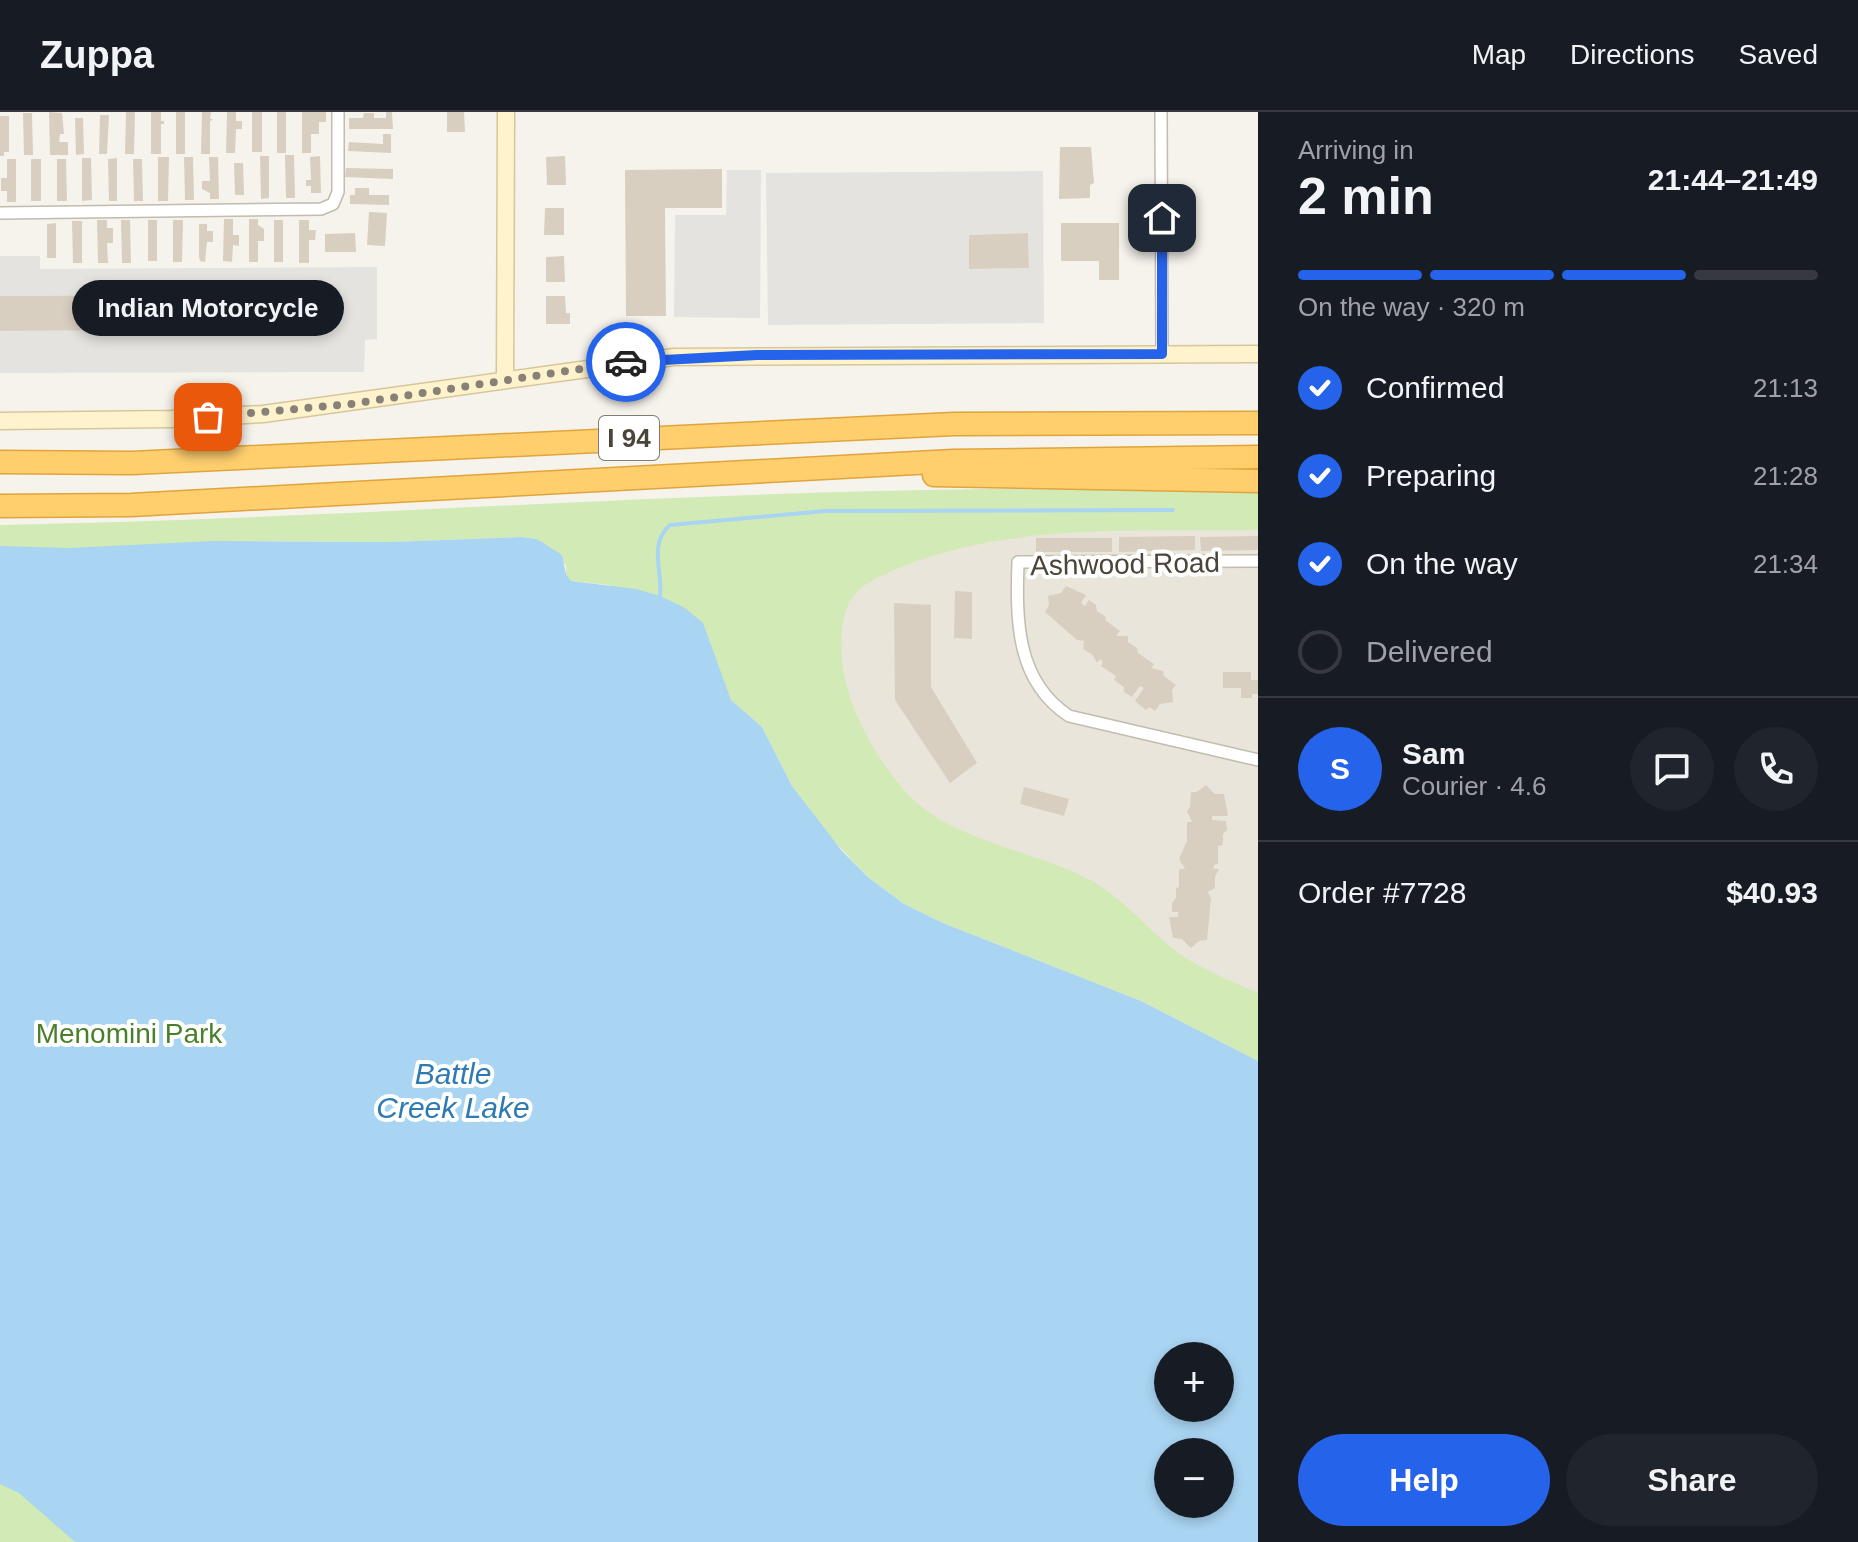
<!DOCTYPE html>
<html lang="en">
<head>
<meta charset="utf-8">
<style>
  :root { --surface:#171b24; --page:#20242c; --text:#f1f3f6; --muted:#9ea1a6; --line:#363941; --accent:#2563eb }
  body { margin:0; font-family:Helvetica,sans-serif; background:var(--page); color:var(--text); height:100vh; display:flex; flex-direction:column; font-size:30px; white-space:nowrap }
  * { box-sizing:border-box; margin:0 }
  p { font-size:26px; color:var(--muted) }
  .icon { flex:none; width:44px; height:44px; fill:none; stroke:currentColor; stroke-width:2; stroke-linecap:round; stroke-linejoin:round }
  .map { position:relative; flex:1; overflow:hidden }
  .sheet { display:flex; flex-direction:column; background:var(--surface); width:600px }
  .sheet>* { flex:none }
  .buttons { position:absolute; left:1154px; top:1230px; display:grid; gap:16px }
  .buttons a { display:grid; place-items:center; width:80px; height:80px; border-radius:50%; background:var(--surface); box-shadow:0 4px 12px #0003; font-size:40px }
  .pin { position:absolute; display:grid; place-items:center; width:68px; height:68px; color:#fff; margin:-34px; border-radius:16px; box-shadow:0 4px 12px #0006 }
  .courier { position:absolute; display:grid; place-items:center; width:80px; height:80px; margin:-40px; border:6px solid #2563eb; border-radius:50%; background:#fff; color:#222; box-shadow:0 2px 10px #0007 }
  .bubble { position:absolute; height:56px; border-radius:28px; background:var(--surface); box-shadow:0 4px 12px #0003; font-size:26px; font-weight:700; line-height:56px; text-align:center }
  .headline em { font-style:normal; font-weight:700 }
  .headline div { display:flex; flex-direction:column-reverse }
  .headline { display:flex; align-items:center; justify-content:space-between; height:136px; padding:0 40px }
  h1 { font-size:52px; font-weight:700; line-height:60px }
  .bar { display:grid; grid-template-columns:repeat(4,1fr); gap:12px 8px; align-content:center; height:96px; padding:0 40px }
  .bar i { height:10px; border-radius:6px; background:var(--line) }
  .bar .selected { background:var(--accent) }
  .bar p { grid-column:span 4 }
  .line { display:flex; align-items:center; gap:20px; padding:0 40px; border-top:2px solid var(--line) }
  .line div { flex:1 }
  .round { display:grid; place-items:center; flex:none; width:84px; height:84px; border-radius:42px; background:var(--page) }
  ol { padding:0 40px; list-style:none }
  li { display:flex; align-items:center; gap:24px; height:88px }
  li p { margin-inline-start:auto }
  li .icon { padding:8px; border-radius:50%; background:var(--accent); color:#fff; stroke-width:4 }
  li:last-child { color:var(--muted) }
  li i { width:44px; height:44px; border:4px solid var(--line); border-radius:50% }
  .action { display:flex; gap:16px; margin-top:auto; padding:16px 40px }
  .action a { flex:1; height:92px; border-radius:48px; background:var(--accent); color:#fff; font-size:32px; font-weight:700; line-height:92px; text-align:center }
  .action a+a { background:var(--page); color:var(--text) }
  header { display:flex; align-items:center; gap:48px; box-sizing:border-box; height:112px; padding:0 40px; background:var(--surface); border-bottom:2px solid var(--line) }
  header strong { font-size:38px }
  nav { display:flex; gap:44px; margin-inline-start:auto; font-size:28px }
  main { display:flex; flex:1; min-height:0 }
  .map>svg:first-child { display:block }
</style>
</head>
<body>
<header>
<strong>Zuppa</strong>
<nav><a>Map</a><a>Directions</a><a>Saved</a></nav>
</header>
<main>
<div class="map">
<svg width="1258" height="1430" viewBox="0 0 1258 1430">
  <rect width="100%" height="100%" fill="#f6f3ec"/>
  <path fill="#eae5da" d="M997,377L1258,379V887L1076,818L818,615L815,381Z"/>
  <path fill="#d2eab5" d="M997,377L1258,379V418C1141,420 1015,410 904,454C888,461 869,467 857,480C838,499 840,537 844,561C851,605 890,673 927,699C974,733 1037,740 1088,767C1121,784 1144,813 1172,836C1197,856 1229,868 1258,881V949L1141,889L943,811L904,792L869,766L830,725L792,674L762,615L731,588L711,537L609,473L571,469L566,462V453L537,427L521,425L391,430L258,429L259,1430H0V413C333,407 664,380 997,377Z"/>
  <g fill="#e5e3e0" fill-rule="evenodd">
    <path d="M727,58H761L760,206L674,205L675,103H726Z"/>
    <path d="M1043,59L1044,211L768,213L766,61ZM1028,121L1029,156L970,157L969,123Z"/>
    <path d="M0,144H40V157L377,155V227L365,228L364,260L0,261V219L167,218V223L248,222L247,173H167V183L0,184Z"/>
  </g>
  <path fill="#a9d4f2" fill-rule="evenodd" d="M521,425L537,427L562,443L566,462L571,469L636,477L660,484L685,496L703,511L731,588L762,615L792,674L842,739L869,766L904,792L943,811L1141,889L1258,949V1430H75L19,1381L0,1372V434L69,436L213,429L390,430ZM1168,1244H1220V1296H1168ZM1168,1340H1220V1392H1168Z"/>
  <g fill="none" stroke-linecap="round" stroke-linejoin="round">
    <path stroke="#a9d4f2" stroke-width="4" d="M660,484C663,459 648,432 670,413L825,399L1173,398"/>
  </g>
  <g fill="#d8cfc1">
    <path d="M49,0L62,1L64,22H60L59,30H68V43H50Z"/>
    <path d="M126,0H135L134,42H125Z"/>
    <path d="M151,0H161V9H164V12H161V42H151Z"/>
    <rect x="176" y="0" width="9" height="42"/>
    <path d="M202,0H211L210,7H213L210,10V42H201Z"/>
    <path d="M227,0H236V9H242V17H236L235,41H226Z"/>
    <rect x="252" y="0" width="10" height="40"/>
    <rect x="277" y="0" width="9" height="41"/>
    <path d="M302,0H326V10H319V22H311V41H302Z"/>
    <path d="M386,0H392L393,17H349V6H363L364,1H374V6H386Z"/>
    <path d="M447,0H464L465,20H447Z"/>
    <path d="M23,1H32L33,43H24Z"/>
    <path d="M100,3H109L107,42H99Z"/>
    <path d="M0,4H9V40H4V44H0Z"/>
    <path d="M75,6H83L84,42L76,43Z"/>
    <path d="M383,22H391V41L348,39L349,30L383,32Z"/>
    <path d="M1060,35H1091L1094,71L1090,73V86L1059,87Z"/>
    <path d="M285,43H294L295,86H286Z"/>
    <path d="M260,44H269V86L261,87Z"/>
    <path d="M320,44L321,81H311V74H306V68H311L310,45Z"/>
    <path d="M565,44L566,73H547L546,45Z"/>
    <path d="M158,45H169L168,89H158Z"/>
    <path d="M184,45H193L194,88H185Z"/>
    <path d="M209,45H218L219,87H210V81L202,77V69H210Z"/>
    <path d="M82,46H91L92,88L82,89Z"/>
    <path d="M117,46V89H109L108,47Z"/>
    <path d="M7,47H16V90H7V79H1V66H7Z"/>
    <rect x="31" y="47" width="10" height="42"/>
    <path d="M57,47H66L67,89H57Z"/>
    <path d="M133,47H142L143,89H134Z"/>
    <path d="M234,51H243L244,83H235Z"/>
    <path d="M346,56L393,57V67L345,65Z"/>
    <path d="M722,57V96H665L666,204H626L625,58Z"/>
    <path d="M355,76H369V83H389V93L350,92V83H355Z"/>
    <path d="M545,96H564V123H544Z"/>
    <path d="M369,100L387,101L385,134L367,133Z"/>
    <path d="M224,107H233V123H239V134L233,133L232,150L223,149Z"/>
    <path d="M249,107H258V113L264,117V129H258V150H249Z"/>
    <path d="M97,108H107V116H113V131H107L108,151H98Z"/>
    <path d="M121,108H130L131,151H122Z"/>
    <rect x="148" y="108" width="9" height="41"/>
    <path d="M173,108H183L182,150H173Z"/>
    <rect x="274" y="108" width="9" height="42"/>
    <path d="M299,108H309V118H316L315,128H309V151H299Z"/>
    <path d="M72,109H82V151H73Z"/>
    <path d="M56,111V146H47V112Z"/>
    <path d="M1061,111H1119V168H1099V149H1061Z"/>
    <path d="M199,112H207V119H213V130H207L205,150L200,149L199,144Z"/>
    <path d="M355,121L356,140H325V122Z"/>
    <path d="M1028,121L1029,156L969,157V123Z"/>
    <path d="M564,144L565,170H546V145Z"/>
    <path d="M167,173H248V223H167V218L0,219V184L167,183Z"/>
    <path d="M546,184H565L566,201H570V212H546Z"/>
    <path d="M1195,424V438L1119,440V425Z"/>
    <path d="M1258,424V438L1201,439L1200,425Z"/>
    <rect x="1036" y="426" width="76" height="14"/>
    <path d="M1066,474L1086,483L1081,491L1085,494L1089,488L1096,493L1097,499L1106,505L1105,508L1120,519L1116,524H1128V530L1137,536L1138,541L1154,552L1151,556L1163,559L1164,564L1176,573L1172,578L1173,590L1160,592L1155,599L1149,595L1146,598L1135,589L1144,576L1140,574L1132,585L1124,580V575L1114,568L1116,564L1101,554L1103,550L1100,547L1097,551L1093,543L1083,537L1084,529L1077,528L1045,500L1049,493L1048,484L1061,481Z"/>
    <path d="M955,479L972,480V527L954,526Z"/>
    <path d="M894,491L931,493V575L977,651L950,671L895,588Z"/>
    <path d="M1223,560H1251V568H1258V582H1252V586H1241V576H1223Z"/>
    <path d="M1206,673L1215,682H1224L1228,704H1212V708L1226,709L1227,718L1223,722V733L1218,734V752L1214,753V757H1219L1215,765V776L1208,780L1211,787L1207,828L1199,829L1191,836L1182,827L1173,826L1169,805H1178V800H1172V791L1176,786V776L1179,775V757H1185L1179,747L1187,729V710H1192L1187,699L1190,695L1191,680H1197Z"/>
    <path d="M1024,675L1069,687L1064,704L1020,692Z"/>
  </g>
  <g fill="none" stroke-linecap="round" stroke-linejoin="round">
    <defs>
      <g id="street">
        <path d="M1161,0L1162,242"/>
        <path d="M0,101L321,97L333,92L338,80V0"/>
        <path d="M1258,449L1018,450C1016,509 1016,569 1069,604L1258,648"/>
      </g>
      <g id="secondary">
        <path d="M505,267L506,0"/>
        <path d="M0,309L171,307L263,302L674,245L1258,242"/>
      </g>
      <g id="highway">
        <path d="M0,350L132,351L954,312L1258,311"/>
        <path d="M934,363L1258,369"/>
        <path d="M0,394L131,393L953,349L1258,345"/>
      </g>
    </defs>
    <use href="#street" stroke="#c2bbae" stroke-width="14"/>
    <use href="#secondary" stroke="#d6c79b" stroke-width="19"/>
    <use href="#highway" stroke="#e0a43c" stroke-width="25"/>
    <use href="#street" stroke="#fff" stroke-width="11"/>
    <use href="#secondary" stroke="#fff3cd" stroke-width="16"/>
    <use href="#highway" stroke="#ffcf6e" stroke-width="22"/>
  </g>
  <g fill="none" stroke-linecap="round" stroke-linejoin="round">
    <path stroke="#878178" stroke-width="8" stroke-dasharray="0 14.4" d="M208,305L351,292L626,250"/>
    <path stroke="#2563eb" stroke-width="10" d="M626,250L757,243L1162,242V106"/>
  </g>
  <g text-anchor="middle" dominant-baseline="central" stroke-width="8" stroke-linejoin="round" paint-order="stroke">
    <rect fill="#fff" stroke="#817c74" stroke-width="2" x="599" y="304" width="60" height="44" rx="6"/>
    <g font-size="26" font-weight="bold" fill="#4b4439">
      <text x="629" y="326">I 94</text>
    </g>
    <g font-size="28" fill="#4b4439" stroke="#fff">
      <text transform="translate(1125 452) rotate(-1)">Ashwood Road</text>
    </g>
    <g font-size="28" fill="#4a7f2a" stroke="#fff">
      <text x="129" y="921">Menomini Park</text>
    </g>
    <g font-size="30" font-style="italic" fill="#2e7ab2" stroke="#fff">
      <text x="453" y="961">Battle<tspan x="453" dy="34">Creek Lake</tspan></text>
    </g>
  </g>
</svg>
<div class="buttons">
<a>+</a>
<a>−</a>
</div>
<div class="pin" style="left:208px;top:305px;background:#ea580c"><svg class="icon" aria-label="bag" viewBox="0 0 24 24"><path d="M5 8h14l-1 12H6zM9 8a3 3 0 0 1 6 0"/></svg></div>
<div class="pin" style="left:1162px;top:106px;background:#1f2937"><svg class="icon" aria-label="home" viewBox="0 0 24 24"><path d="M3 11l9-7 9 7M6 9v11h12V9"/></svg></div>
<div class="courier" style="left:626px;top:250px"><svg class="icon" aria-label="car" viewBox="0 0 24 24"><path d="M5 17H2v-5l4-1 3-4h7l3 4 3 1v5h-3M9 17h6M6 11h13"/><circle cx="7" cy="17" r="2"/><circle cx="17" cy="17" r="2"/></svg></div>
<div class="bubble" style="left:72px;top:168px;width:272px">Indian Motorcycle</div>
</div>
<section class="sheet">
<div class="headline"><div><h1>2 min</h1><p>Arriving in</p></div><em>21:44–21:49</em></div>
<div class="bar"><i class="selected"></i><i class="selected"></i><i class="selected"></i><i></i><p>On the way · 320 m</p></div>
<ol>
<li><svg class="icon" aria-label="check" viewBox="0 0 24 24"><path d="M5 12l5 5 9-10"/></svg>Confirmed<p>21:13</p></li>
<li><svg class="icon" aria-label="check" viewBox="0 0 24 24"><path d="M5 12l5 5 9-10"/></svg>Preparing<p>21:28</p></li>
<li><svg class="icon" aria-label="check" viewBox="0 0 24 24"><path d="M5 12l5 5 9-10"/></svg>On the way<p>21:34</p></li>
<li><i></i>Delivered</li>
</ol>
<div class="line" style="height:144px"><b class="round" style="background:var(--accent);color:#fff">S</b><div><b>Sam</b><p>Courier · 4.6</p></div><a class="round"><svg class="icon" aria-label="chat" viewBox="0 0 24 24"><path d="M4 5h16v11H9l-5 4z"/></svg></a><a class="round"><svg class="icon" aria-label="phone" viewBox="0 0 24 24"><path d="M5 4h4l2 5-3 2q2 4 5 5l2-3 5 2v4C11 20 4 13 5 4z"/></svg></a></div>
<div class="line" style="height:104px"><div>Order #7728</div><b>$40.93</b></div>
<div class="action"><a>Help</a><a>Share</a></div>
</section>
</main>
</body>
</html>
